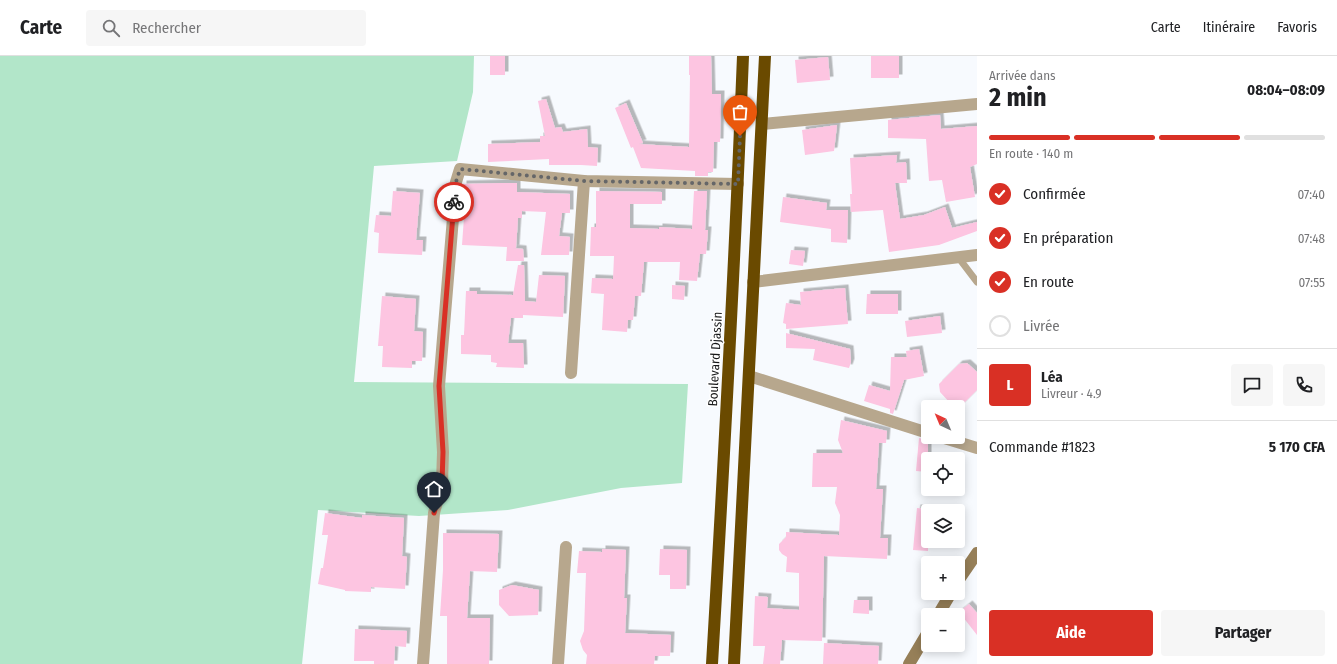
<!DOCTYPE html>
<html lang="fr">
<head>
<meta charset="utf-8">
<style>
  :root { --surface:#fff; --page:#f6f6f6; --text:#202124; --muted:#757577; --line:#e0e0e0; --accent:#d93025 }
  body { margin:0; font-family:"Fira Sans Condensed",sans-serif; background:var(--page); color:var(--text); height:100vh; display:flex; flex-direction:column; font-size:15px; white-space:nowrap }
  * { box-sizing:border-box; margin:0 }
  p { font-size:13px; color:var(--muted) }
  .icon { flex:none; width:22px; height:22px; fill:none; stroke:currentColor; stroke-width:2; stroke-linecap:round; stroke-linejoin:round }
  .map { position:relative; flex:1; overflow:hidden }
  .panel { display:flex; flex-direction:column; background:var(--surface); width:360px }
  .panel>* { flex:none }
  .needle { width:26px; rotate:316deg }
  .controls { position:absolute; left:921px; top:344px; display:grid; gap:8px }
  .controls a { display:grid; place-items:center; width:44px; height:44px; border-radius:4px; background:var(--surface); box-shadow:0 2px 10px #0003; font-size:20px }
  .pin { position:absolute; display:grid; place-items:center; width:34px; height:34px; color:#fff; margin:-41px -17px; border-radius:50% 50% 50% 0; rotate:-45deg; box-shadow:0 0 4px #0007 }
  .pin .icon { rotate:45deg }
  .courier { position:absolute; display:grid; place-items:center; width:40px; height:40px; margin:-20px; border:3px solid #d93025; border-radius:50%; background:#fff; color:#222; box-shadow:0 1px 5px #0007 }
  .overview em { font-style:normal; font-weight:700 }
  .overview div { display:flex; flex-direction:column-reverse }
  .overview { display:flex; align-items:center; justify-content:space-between; height:68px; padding:0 12px }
  h1 { font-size:26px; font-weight:700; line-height:30px }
  .bar { display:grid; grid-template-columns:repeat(4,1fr); gap:6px 4px; align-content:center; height:48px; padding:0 12px }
  .bar i { height:5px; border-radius:3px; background:var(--line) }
  .bar .active { background:var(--accent) }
  .bar p { grid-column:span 4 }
  .line { display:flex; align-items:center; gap:10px; padding:0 12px; border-top:1px solid var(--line) }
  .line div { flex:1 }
  .round { display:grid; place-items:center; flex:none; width:42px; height:42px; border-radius:4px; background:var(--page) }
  ol { padding:0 12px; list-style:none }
  li { display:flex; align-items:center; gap:12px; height:44px }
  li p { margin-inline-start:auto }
  li .icon { padding:4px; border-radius:50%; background:var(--accent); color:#fff; stroke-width:4 }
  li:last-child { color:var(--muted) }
  li i { width:22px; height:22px; border:2px solid var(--line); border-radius:50% }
  .primary-button { display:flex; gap:8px; margin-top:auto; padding:8px 12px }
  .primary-button a { flex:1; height:46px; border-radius:4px; background:var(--accent); color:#fff; font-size:16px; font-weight:700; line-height:46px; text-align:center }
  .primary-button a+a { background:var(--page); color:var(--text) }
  header { display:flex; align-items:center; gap:24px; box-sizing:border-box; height:56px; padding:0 20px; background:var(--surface); border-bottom:1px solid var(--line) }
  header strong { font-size:19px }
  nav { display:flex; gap:22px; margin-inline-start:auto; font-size:14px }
  .search { width:280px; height:36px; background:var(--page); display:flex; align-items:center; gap:10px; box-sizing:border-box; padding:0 14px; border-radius:4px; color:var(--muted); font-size:15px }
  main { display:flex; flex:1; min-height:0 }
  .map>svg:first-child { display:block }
</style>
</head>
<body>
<header>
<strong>Carte</strong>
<div class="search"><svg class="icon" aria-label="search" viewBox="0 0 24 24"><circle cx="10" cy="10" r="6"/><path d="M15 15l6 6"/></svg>Rechercher</div>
<nav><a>Carte</a><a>Itinéraire</a><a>Favoris</a></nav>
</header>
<main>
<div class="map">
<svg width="977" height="608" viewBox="0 0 977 608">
  <defs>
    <filter id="shadow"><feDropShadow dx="3.5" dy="-3.5" stdDeviation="0" flood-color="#0004"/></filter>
  </defs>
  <rect width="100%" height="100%" fill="#f7fafe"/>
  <path fill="#b2e6c9" d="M0,0H474L473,36L457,105L374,110L354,326L688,328L682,427L621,432L508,454L419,460L318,454L302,608H0Z"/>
  <g fill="#fdc5e1" filter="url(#shadow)">
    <rect x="490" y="0" width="15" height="19"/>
    <path d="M689,0H711L712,38H721L720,86H714L713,116H708V120H695V115L641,112L633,91L631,92L615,52L626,47L643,87L639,88L689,91L690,19H689Z"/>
    <rect x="871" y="0" width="28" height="22"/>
    <path d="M828,1L830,24L797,27L795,4Z"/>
    <path d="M546,43L555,72L561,71L563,76L587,73L588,91L598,92L597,110L581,109H549V103L488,106V88L540,86V80H545L538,45Z"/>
    <path d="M940,59L941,73L977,70V108L970,111L975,141L946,146L942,124L929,125L926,83L888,82V64Z"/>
    <path d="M837,69L834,95L805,99L802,74Z"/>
    <path d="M897,99L896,107L906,106L907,127H895L900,163L924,159L945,151L952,172L977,166V175L939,189L889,196L883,154L851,156L850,138H852L850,102Z"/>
    <path d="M501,127H517V136L570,138V157H562L559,180L570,181L569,199H541L546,156L522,155V162H518L516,192H513L523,193L524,205H506L507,191L462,189L464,161H462L463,128Z"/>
    <path d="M393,135L420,137L416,184H423L422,199L378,197L379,177L374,176L376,159L391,160Z"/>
    <path d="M596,135L662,136V148H630V172L659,173V171L692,173L694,135H707L705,174H708L706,198H700L697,225L679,224L680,206H644L641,240H635L633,264H628L627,276L602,274L604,238L591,237L592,222L613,223L614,200H590L591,171H596Z"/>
    <path d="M783,141L827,147L826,154H848L847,187L831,186V173L780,166Z"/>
    <path d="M791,194L805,195L803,210L789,208Z"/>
    <path d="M518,209H524L525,245L536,246L539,219L565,220L563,261L523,259V262H511L508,287H523L524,312L496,311L497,307L491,306V299L461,298V279H464L466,235H477V238L513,239Z"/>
    <path d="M672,229L685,230L684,244L672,243Z"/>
    <path d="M845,232L848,268L786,273V268L783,267L786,247L801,249L800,236Z"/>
    <path d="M867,238H898V258H866Z"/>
    <path d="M382,240L416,243L414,275L423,276L422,305H412V312L382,311L383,290H378Z"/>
    <path d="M940,260L942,277L907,281L905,265Z"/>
    <path d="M786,277L850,293L851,306L849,312L813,304L815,293L786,292Z"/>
    <path d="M919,293L924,320L904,324L893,358L890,357V353L864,345L869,329L890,335L891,301H907L906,295Z"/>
    <path d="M967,307L977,316V334L961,350L951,348L940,336L939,328L959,308Z"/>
    <path d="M841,364L887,375L886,387H879L876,433H883L880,482H888L887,503L824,500L822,585L782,584L780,608H763L765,590H753L755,540L768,541L767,552L799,554V517L786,516L787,501L782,498L779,494V488L786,481V476L839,479L840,459L835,447L837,431H812L813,397H843L838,384Z"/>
    <path d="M919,382L928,384V416L916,415Z"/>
    <path d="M917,452L928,453V495L913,494Z"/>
    <path d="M325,457L362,462V459L404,462L402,500L407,501L405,533L371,531V536L345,535V534L318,528L321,512H323L328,479H322Z"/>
    <path d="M443,477L499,478L497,516L470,515L467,562H490L489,608H447V560H440L443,514Z"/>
    <path d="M602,493L626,494L624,542H627L625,577L671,579L670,600H655L654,608H586L587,599L583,594L580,585L584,575L586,517H577L579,495L602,496Z"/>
    <path d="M660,493L687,494L686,533H670V519H659Z"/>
    <path d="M512,529L539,534L538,559L509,560L499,549V534Z"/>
    <path d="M854,544H869V558L853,557Z"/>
    <path d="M969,548L977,557V579L959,556Z"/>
    <path d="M355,573L407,575L406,591L395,590L394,608H374V605H354Z"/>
    <path d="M824,587L879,590L878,608H823Z"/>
  </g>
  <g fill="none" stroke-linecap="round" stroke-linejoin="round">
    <path stroke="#b7a78d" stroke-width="7" d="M958,201L977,226"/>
    <g stroke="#b7a78d" stroke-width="12">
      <path d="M762,68L977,48"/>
      <path d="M753,226L977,199"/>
      <path d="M571,317L584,125"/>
      <path d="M749,320L928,377"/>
      <path d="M941,381L977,392"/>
      <path d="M423,608L434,457L442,427L443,396L439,330L456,126L460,113L584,125L738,128"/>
      <path d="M558,608L566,491"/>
    </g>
    <g stroke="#967f58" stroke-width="12">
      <path d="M958,525L977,497"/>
      <path d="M938,559L951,537"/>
      <path d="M909,608L928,576"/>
    </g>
    <g stroke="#6a4a00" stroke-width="12">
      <path d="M712,608C724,405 735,203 743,0"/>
      <path d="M734,608L765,0"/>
    </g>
  </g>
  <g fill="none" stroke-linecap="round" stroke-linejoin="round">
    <path stroke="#656668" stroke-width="4" stroke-dasharray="0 7.2" d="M454,146L456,126L460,113L584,125L738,128L740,80"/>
    <path stroke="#d93025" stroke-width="5" d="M434,457L442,427L443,396L439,330L454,146"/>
  </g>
  <g text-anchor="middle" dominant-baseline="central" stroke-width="3" stroke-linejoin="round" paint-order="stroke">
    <g font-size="13" fill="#161718" stroke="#fff">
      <text transform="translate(715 303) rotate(-87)">Boulevard Djassin</text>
    </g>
  </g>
</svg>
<div class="controls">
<a><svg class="needle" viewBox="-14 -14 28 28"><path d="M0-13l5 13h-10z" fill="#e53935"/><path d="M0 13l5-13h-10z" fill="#757577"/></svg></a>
<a><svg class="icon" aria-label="locate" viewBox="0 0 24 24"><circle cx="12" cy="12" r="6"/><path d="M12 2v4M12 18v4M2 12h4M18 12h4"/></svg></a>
<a><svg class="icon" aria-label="layers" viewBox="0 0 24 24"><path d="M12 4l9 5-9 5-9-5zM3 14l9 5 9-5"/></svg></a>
<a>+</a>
<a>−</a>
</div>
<div class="pin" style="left:740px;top:80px;background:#ea580c"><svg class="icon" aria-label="bag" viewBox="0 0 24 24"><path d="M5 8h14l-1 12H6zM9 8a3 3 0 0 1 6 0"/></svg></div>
<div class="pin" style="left:434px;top:457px;background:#1f2937"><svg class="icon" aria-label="home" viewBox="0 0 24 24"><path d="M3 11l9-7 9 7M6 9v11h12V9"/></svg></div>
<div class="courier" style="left:454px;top:146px"><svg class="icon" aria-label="bike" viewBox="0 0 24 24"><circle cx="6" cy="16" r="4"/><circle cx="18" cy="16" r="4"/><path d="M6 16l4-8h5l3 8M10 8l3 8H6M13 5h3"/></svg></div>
</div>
<section class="panel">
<div class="overview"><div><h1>2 min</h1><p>Arrivée dans</p></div><em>08:04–08:09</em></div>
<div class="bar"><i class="active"></i><i class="active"></i><i class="active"></i><i></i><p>En route · 140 m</p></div>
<ol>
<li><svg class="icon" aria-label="check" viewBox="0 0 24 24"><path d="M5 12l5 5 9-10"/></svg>Confirmée<p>07:40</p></li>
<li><svg class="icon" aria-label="check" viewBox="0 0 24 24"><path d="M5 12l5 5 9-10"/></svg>En préparation<p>07:48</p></li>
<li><svg class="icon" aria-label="check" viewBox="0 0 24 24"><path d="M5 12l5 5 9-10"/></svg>En route<p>07:55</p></li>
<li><i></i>Livrée</li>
</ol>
<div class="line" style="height:72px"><b class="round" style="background:var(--accent);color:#fff">L</b><div><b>Léa</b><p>Livreur · 4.9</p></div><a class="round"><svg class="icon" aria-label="chat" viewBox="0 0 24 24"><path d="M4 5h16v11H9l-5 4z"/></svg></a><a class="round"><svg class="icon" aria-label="phone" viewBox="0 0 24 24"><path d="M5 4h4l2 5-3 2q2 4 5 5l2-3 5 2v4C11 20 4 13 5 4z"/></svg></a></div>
<div class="line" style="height:52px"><div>Commande #1823</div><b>5 170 CFA</b></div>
<div class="primary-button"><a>Aide</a><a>Partager</a></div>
</section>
</main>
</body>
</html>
